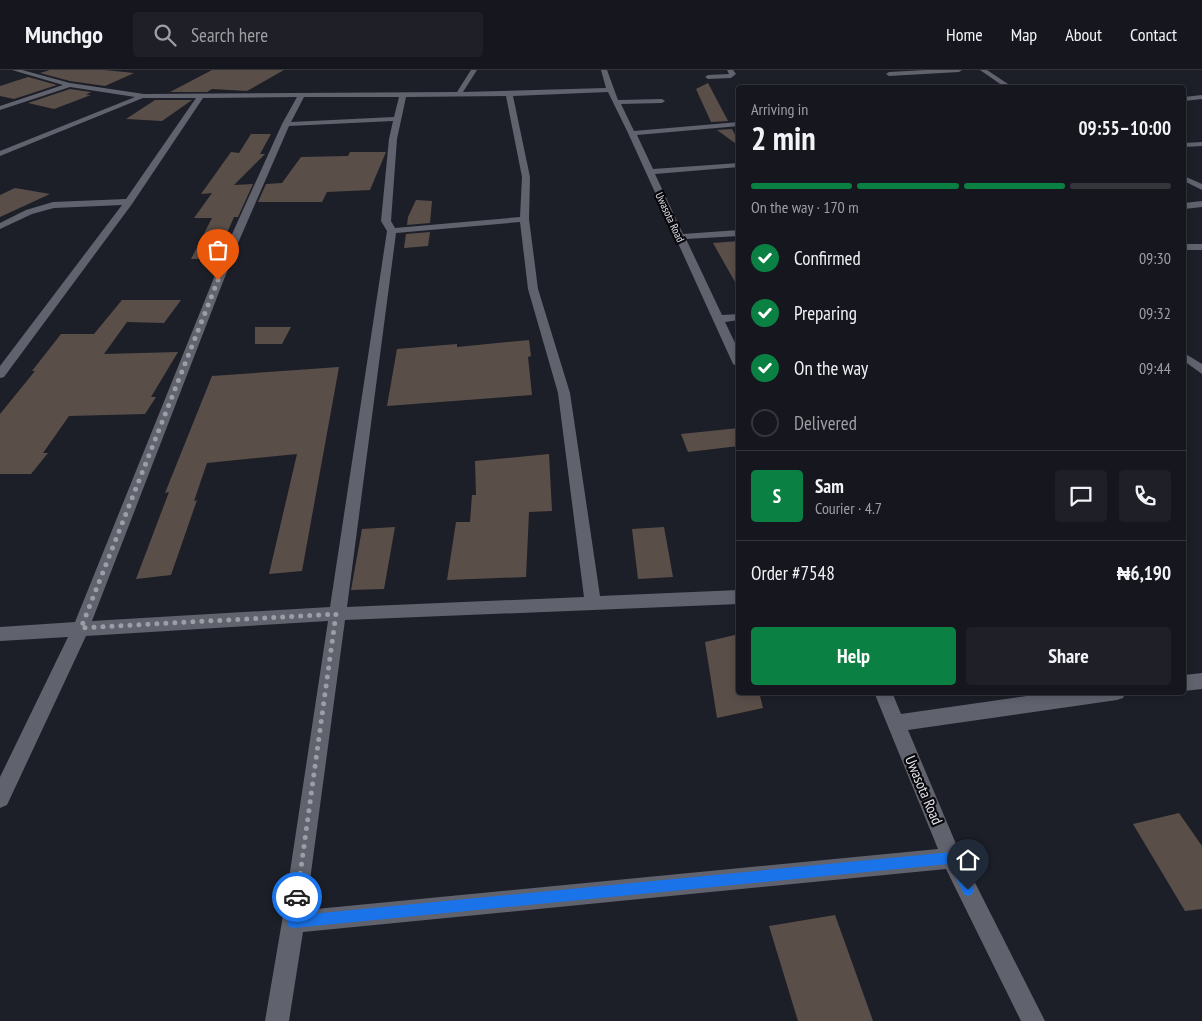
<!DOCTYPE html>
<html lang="en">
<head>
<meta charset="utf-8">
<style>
  :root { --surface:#16171e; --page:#1f2027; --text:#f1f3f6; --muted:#9e9fa4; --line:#35363c; --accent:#0b8043 }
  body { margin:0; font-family:"PT Sans Narrow",sans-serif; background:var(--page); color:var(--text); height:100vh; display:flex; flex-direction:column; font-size:19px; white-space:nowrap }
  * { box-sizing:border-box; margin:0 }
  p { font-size:16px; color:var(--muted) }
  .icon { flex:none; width:28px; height:28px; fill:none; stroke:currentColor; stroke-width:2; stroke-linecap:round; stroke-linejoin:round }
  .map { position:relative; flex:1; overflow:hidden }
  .side { position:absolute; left:736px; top:15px; width:450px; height:610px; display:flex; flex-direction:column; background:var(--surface); border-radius:5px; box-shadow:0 2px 8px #0003,0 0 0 1px var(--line) }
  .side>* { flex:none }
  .pin { position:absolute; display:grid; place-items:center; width:42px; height:42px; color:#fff; margin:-51px -21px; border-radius:50% 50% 50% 0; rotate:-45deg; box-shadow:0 0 5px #0007 }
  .pin .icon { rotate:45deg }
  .courier { position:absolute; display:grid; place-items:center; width:50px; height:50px; margin:-25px; border:4px solid #1a73e8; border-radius:50%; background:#fff; color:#222; box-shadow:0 1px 6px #0007 }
  .summary em { font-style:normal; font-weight:700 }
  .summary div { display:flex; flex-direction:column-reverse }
  .summary { display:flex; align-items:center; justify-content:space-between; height:85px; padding:0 15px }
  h1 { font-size:32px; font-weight:700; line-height:38px }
  .bar { display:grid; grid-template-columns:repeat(4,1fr); gap:8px 5px; align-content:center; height:60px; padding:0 15px }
  .bar i { height:6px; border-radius:4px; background:var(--line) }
  .bar .active { background:var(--accent) }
  .bar p { grid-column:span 4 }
  .line { display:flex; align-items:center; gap:12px; padding:0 15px; border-top:1px solid var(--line) }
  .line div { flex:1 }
  .round { display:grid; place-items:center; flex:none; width:52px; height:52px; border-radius:5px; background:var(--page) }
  ol { padding:0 15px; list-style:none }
  li { display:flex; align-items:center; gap:15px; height:55px }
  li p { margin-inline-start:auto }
  li .icon { padding:5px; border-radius:50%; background:var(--accent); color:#fff; stroke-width:4 }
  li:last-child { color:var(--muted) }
  li i { width:28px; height:28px; border:2px solid var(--line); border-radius:50% }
  .button { display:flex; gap:10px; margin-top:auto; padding:10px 15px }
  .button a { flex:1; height:58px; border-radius:5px; background:var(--accent); color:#fff; font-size:20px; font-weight:700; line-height:58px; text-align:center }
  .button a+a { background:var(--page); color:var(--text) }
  header { display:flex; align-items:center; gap:30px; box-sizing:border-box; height:70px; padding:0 25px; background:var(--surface); border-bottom:1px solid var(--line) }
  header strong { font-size:24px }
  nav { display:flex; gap:28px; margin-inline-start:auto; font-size:18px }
  .search { width:350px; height:45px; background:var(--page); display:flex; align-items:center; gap:12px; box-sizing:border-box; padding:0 18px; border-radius:5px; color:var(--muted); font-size:19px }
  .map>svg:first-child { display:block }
</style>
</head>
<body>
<header>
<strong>Munchgo</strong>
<div class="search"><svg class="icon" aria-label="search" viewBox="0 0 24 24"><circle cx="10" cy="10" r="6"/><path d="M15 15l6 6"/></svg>Search here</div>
<nav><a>Home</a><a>Map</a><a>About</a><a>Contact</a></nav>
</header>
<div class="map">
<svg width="1202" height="951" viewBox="0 0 1202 951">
  <rect width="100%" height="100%" fill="#1d1f28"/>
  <g fill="#5a4e49">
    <path d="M50,0H104L134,3L105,16L70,11L40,3Z"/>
    <path d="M212,0H284L247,21L212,19L207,22H170Z"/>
    <path d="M28,7L57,15L14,29L0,26V16Z"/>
    <path d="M708,13L728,51L711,52L696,19Z"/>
    <path d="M70,19L91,22L86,25H91L54,39L28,33Z"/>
    <path d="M155,30H192L162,51L126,49Z"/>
    <path d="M732,59L739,72V76L717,60Z"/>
    <path d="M251,64H271L260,84H265L234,115L253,114L238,147H234L216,188L191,189L212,148H194L212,123L201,124L231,82L239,83Z"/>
    <path d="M350,82H386L370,120L327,122L322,132H258L266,114L282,113L301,87L348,86Z"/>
    <path d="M15,118L50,124L0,147V125Z"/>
    <path d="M416,130L432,131L430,153L407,155L408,147Z"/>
    <path d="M430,162L428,176L404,178L406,164Z"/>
    <path d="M739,171V219L713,173Z"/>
    <path d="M122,230H181L164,253L127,252L104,284L178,282L151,327H156L145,344L69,346L43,383H48L31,404H0V344L35,301H32L61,264H94Z"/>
    <path d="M255,257H291L282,274H255Z"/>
    <path d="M529,270L531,286L528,287L532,325L387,336L397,279L457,274V277Z"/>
    <path d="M339,297L302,501L269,504L297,384L207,393L194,431L197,430L171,505L136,509L169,422L165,423L212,306Z"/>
    <path d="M739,358V376L688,382L681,364Z"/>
    <path d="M549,384L552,441L529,442L526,507L447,510L456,452H470L472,425H476L475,391Z"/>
    <path d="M395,457L384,519L351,520L362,459Z"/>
    <path d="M664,457L673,507L638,509L632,459Z"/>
    <path d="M739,564V622H759L763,638L717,648L705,572Z"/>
    <path d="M1179,743L1202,776V839L1185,841L1133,754Z"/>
    <path d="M835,845L873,951H798L769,856Z"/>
  </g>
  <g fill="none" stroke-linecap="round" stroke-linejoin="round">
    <g fill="#60626e" fill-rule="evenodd">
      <path d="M12,0H22L70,13L144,24L457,22L471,0H477L463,22L606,18L601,0H607L618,30L662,29L665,31L662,33L621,34L634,61L739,52V56L637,65L653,99L739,93V97L655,104L683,164L739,160V166L686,169L722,245L739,244V250L725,252L739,281V297L733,294L628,63L608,22L513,26L530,107L529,149L538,219L570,323L600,526L739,520V534L345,550L306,840L938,779L874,622H892L901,644L1054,622H1126L1123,628L1117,630L908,660L959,781L1045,951H1021L946,799L303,862L289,951H265L286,828L328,551L86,566L7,735L0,738V707L68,567L0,571V557L75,552L228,173L282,54L297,27L203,28L132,134L4,307L0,308V296L122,135L54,138L32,144L0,159V153L26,140L53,132L126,129L196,28H143L0,86V81L135,27L70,17L0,40V36L63,15ZM506,26L522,107L520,147L395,158L391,151L397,69L406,27ZM304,27H399L394,47L291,52ZM393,51L389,69L381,151L387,161L330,537L92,551L238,173L289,56ZM520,152L528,219L558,323L584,527L347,537L396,163Z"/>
      <path d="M727,0H733L736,4L731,8L708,9L705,7L708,5L729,4Z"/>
      <path d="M926,0H962L959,2L889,6L886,4L889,2Z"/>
      <path d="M980,0H987L1014,18H1006Z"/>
      <path d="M1202,25V29L1184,31V27Z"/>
      <path d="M1202,72V76L1184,77V73Z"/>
      <path d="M1184,106L1202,114V120L1184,111Z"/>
      <path d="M1202,131V137L1184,139V133Z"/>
      <rect x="1184" y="174" width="18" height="6"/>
      <path d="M1184,283L1202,294V304L1184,291Z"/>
      <path d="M1202,603V619L1184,621V605Z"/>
    </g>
  </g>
  <path fill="#1a73e8" d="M952,782L956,784L974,820L972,824L968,826L964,824L949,794L293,858L288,856C285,848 289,831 293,822L297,821L301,822L303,827L300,845Z"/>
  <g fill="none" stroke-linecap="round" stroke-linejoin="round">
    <path stroke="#9c9ea5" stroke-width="5" stroke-dasharray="0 9" d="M218,210L81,558L336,544L297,827"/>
  </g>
  <g text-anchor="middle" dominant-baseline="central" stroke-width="4.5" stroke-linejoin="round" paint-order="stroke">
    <g font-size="11" fill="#e1e2e8" stroke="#09090d">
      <text transform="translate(670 147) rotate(65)">Uwasota Road</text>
    </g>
    <g font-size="15" fill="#e1e2e8" stroke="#09090d">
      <text transform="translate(924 720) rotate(67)">Uwasota Road</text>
    </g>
  </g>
</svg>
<div class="pin" style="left:218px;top:210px;background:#ea580c"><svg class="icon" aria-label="bag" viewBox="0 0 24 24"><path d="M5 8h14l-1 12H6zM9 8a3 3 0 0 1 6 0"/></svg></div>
<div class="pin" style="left:968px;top:820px;background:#1f2937"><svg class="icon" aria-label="home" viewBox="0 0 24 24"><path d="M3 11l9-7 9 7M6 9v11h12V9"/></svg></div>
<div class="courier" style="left:297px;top:827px"><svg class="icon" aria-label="car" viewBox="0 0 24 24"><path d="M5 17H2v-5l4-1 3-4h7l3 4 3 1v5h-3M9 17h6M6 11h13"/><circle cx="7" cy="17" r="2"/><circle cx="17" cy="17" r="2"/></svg></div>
<section class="side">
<div class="summary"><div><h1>2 min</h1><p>Arriving in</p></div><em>09:55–10:00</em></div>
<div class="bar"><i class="active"></i><i class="active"></i><i class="active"></i><i></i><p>On the way · 170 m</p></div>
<ol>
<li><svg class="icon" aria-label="check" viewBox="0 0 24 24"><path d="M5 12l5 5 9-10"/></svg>Confirmed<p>09:30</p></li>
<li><svg class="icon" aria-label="check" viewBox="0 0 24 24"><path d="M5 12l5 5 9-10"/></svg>Preparing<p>09:32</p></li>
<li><svg class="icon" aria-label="check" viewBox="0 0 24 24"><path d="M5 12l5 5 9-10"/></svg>On the way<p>09:44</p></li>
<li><i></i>Delivered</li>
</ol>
<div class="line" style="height:90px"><b class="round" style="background:var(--accent);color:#fff">S</b><div><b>Sam</b><p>Courier · 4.7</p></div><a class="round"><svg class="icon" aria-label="chat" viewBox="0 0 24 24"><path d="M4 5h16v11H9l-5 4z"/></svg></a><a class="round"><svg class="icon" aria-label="phone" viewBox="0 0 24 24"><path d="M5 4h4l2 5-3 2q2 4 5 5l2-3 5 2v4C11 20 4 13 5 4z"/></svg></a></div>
<div class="line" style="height:65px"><div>Order #7548</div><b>₦6,190</b></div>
<div class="button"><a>Help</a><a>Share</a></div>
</section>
</div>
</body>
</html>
